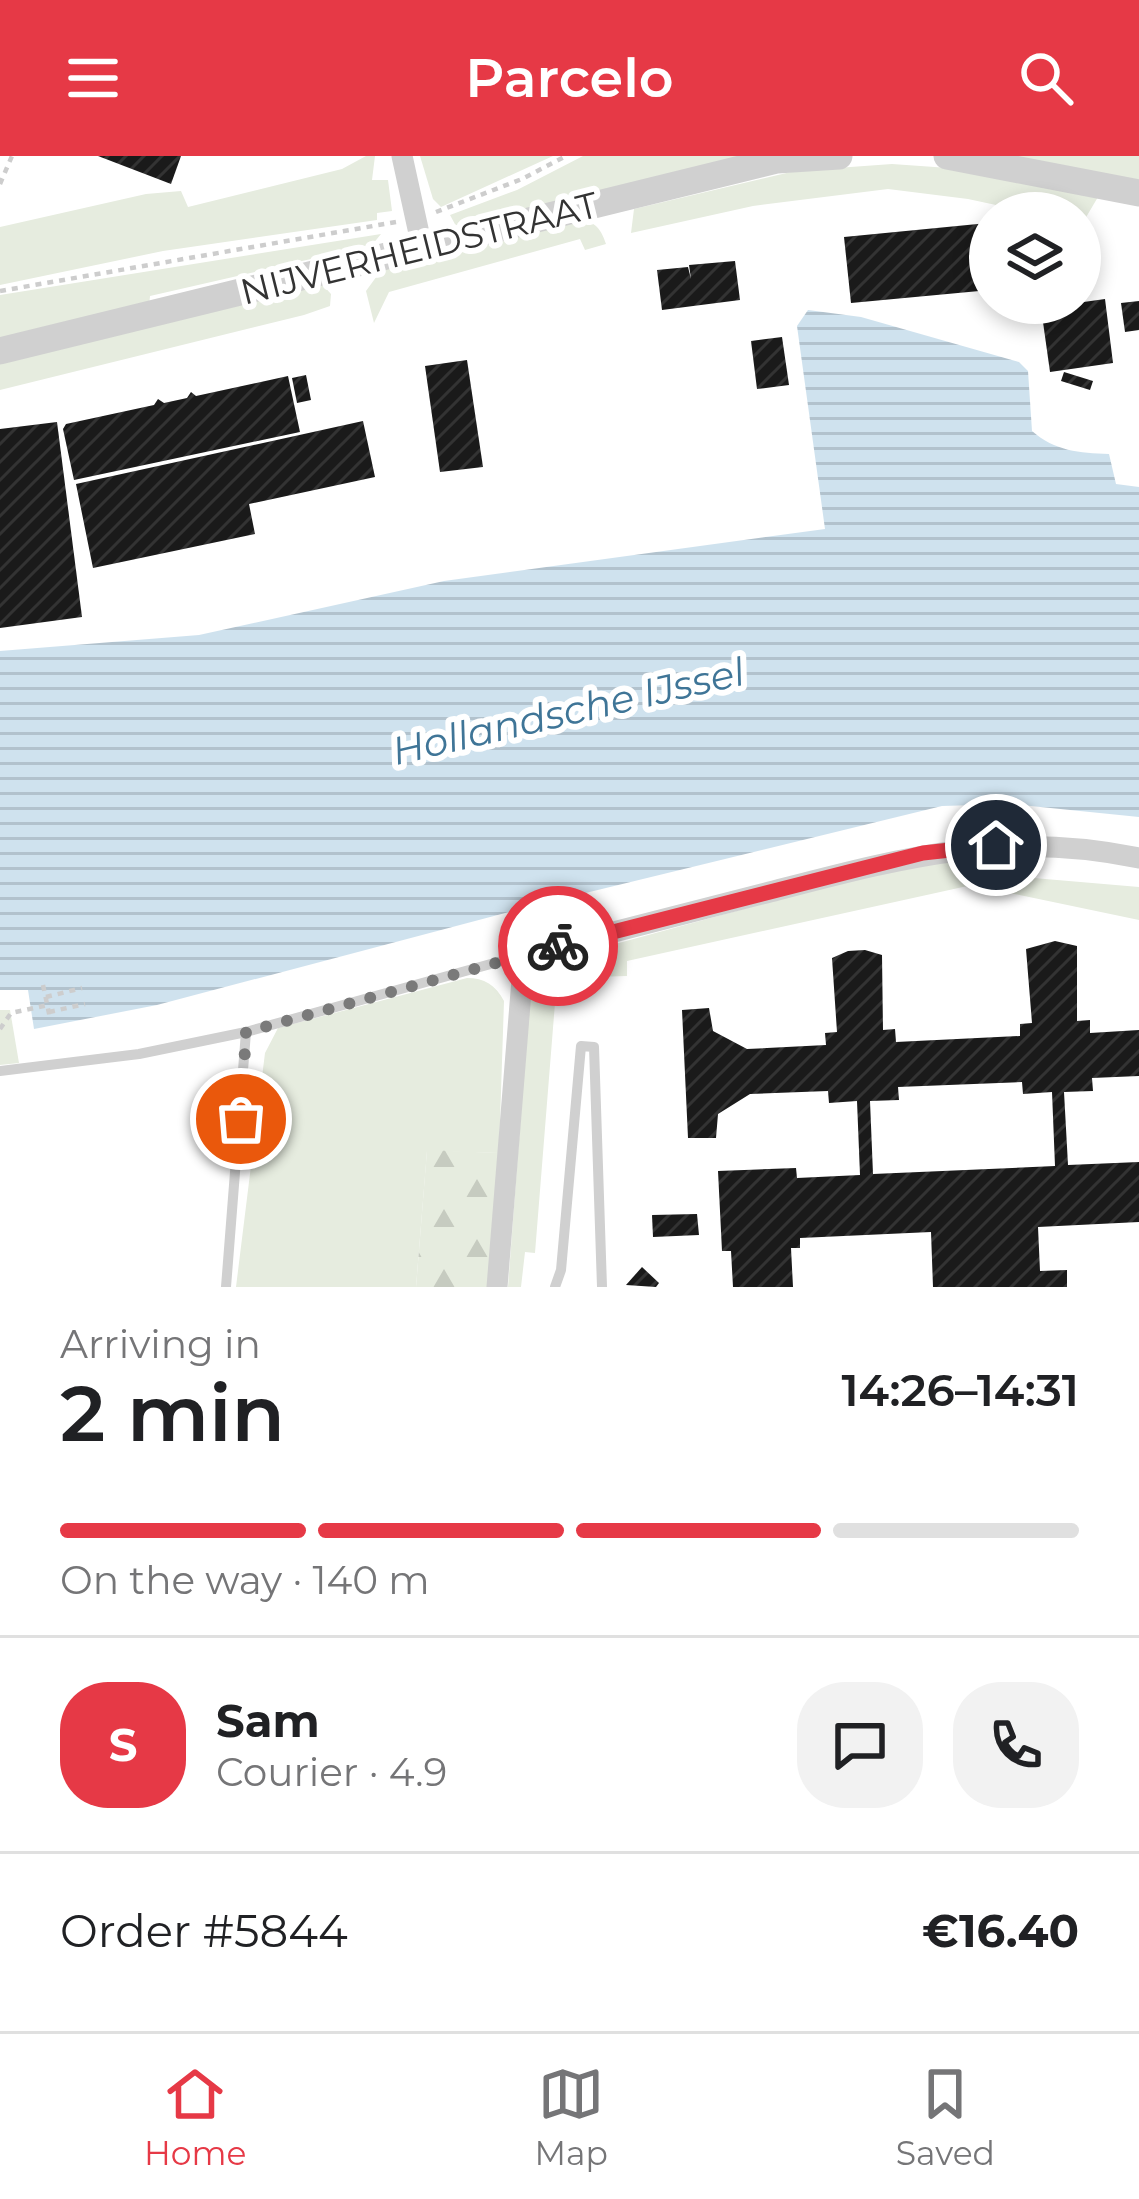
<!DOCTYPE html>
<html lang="en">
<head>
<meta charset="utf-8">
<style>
  :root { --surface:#fff; --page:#f2f2f2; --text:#202124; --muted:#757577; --line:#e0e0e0; --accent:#e63946 }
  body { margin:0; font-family:Montserrat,sans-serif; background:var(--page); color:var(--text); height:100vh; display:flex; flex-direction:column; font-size:45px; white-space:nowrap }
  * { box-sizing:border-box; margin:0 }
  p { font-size:39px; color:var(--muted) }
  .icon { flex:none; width:66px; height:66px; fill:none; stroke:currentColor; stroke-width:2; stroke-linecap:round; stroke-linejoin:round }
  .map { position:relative; height:1131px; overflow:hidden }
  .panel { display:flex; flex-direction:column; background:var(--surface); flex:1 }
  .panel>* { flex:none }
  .tools { position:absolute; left:969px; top:36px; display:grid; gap:24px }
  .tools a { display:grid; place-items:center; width:132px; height:132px; border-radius:50%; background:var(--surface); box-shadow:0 6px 18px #0003; font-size:60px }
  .pin { position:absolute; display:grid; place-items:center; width:102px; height:102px; color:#fff; margin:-51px; border:6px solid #fff; border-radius:50%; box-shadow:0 3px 12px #0007 }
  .courier { position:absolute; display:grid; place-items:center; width:120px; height:120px; margin:-60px; border:9px solid #e63946; border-radius:50%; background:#fff; color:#222; box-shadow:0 3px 15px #0007 }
  .overview em { font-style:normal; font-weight:600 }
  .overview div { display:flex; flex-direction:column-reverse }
  .overview { display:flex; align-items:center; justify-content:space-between; height:204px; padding:0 60px }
  h1 { font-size:78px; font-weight:600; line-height:90px }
  .bar { display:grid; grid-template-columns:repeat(4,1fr); gap:18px 12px; align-content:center; height:144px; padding:0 60px }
  .bar i { height:15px; border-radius:9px; background:var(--line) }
  .bar .active { background:var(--accent) }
  .bar p { grid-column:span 4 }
  .line { display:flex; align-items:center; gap:30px; padding:0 60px; border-top:3px solid var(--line) }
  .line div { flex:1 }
  .round { display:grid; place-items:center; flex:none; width:126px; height:126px; border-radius:48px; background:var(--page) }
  header { display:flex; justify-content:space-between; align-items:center; height:156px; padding:0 60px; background:var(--accent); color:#fff; font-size:54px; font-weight:600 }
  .dock { display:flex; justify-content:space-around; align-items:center; height:168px; border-top:3px solid var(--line); background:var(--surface); font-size:33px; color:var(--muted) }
  .dock a { display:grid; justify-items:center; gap:6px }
  .dock .active { color:var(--accent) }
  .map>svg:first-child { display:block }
</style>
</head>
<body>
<header><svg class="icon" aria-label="menu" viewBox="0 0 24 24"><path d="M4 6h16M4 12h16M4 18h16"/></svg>Parcelo<svg class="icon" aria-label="search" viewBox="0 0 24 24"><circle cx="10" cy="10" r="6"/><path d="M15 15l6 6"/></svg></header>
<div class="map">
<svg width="1139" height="1131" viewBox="0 0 1139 1131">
  <defs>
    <pattern id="forest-firs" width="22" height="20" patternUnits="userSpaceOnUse" patternTransform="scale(3)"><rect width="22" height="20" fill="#e6ecdf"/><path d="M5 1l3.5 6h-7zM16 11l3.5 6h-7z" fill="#c6cbc0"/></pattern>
    <pattern id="water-rules" width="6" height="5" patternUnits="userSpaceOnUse" patternTransform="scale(3)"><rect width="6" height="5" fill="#cfe2ee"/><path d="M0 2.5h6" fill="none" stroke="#b2c2cd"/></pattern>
    <pattern id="building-hatch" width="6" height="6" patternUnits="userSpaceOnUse" patternTransform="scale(3)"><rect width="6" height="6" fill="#1a1a1a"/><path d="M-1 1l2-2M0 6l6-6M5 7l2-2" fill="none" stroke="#333"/></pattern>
  </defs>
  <rect width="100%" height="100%" fill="#fff"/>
  <g fill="#e6ecdf">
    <path d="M366,0H375L372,24H388L392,55L377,57V64L163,95L0,129V71L146,38L181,35L188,51L342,13Z"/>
    <path d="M420,0H553L441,51L433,43Z"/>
    <path d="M583,0H753L456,70L450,59L517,34Z"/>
    <path d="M1014,0H1139V25Z"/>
    <path d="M892,8L963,13L1098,41L1085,63L1080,64V57H1033L968,43L888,33L753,50L631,77L634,53L795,15Z"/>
    <path d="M575,63C594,65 600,70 606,88L585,94L580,83L389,136L374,167L366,135L382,113Z"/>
    <path d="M381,78L372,89L150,140L149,150L0,185V139Z"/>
    <path d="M321,127L331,138L330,150L304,159L0,234V203Z"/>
    <path d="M998,700V719L1139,731V764L972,729L627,805V820L557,822L535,1097L525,1096L521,1131H508L531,824L538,809L821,732L950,703Z"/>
    <path d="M467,822C484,822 496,829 504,845L499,997L427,995L416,1131H236L265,897L278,872Z"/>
    <path d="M0,854H10L19,907L0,909Z"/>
  </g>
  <path fill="url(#forest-firs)" d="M427,994L499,997L488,1131H416Z"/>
  <path fill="url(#water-rules)" d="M808,154L861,161L1019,206L1028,215L1032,275C1055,295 1079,297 1109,298L1116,328L1139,331V661L1010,648L942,650L528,751L157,849L34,873L28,834H0V495L199,479L444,425L825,373L797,170Z"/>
  <g fill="url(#building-hatch)" fill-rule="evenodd">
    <path d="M98,0H181L171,28Z"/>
    <path d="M988,67L990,134L851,147L844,81Z"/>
    <path d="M735,105L740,144L662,154L657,114L688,111L691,123L689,109Z"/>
    <path d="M1105,143L1113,207L1050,216L1041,152Z"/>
    <path d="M1139,145V174L1125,176L1121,147Z"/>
    <path d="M782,181L789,229L757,233L751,185Z"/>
    <path d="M467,204L483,311L440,316L425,210Z"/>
    <path d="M1064,216L1093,225L1090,234L1061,225Z"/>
    <path d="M306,219L311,244L297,247L292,222Z"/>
    <path d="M288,220L300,276L74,324L63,273L66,268L154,249L158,243L164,247L187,242L191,236L196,240Z"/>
    <path d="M363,265L375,321L249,348L255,378L93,412L76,328Z"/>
    <path d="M57,266L82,461L0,472V273Z"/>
    <path d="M1055,785L1077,790V865L1090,864V877L1139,874V920L1092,922L1093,935L1064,936L1068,1009L1139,1006V1066L1038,1071L1040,1115L1067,1114V1131H933L931,1076L800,1082V1092H791L793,1131H733L731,1095H722L718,1015L796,1012L797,1022L860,1019L857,945L829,947L828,935L750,938L718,958L716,982H688L682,854L709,852L713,875L747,893L826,889L825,877L837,876L832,802L848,795L865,794L882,799L883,874L895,873L896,886L1020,880V868L1032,867L1026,793ZM1022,926L1023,938L1052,936L1055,1010L873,1018L870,945L899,944L898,931Z"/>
    <path d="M697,1058L699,1079L653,1081L652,1059Z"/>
    <path d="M642,1111L659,1127L656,1131L626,1129Z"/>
  </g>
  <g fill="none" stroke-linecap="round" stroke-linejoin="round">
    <g stroke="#cdcdcd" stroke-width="4.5" stroke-dasharray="6 6" stroke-linecap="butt">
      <path d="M0,28L12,0"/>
      <path d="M436,56L522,23L566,0"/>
      <path d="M0,135L396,66"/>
      <path d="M43,829L50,862"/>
      <path d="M46,841L82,832"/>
      <path d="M49,856L85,848"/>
      <path d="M0,873L11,857L48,849"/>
    </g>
    <g stroke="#d0d0d0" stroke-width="10">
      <path d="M0,915L139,898L246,876L523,799"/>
      <path d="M226,1131L246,876"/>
      <path d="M555,1131L561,1114L581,890L594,891L602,1131"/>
    </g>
    <g stroke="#d0d0d0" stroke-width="21">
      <path d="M402,0L422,91"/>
      <path d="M497,1131L524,799C604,778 685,758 766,737C898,703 1001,673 1139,702"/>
    </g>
    <g stroke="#d0d0d0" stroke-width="27">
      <path d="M947,0L1139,37"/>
      <path d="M0,195L777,4L839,0"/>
    </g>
  </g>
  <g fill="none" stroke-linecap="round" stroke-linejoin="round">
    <path stroke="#7a7a7a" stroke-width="12" stroke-dasharray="0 21.6" d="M241,963L246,876L558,790"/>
    <path stroke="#e63946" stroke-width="15" d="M558,790L923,697L996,689"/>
  </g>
  <g text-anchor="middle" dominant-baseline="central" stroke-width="12" stroke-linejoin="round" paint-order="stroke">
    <g font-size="36" fill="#333" stroke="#fff">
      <text transform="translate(419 92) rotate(-14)">NIJVERHEIDSTRAAT</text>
    </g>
    <g font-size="39" font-style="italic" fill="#3f7597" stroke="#fff">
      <text transform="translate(568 555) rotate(-13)">Hollandsche IJssel</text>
    </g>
  </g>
</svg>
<div class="tools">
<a><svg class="icon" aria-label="layers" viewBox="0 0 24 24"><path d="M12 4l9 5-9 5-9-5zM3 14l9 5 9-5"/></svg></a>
</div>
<div class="pin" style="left:241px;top:963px;background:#ea580c"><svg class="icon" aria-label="bag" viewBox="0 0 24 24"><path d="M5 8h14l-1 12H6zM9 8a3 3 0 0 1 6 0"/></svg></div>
<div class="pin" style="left:996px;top:689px;background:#1f2937"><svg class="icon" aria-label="home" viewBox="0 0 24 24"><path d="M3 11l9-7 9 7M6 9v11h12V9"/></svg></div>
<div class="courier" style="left:558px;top:790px"><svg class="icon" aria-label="bike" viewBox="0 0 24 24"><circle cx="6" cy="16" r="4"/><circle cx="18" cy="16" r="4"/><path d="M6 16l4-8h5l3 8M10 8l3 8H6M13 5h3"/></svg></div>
</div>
<section class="panel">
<div class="overview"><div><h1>2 min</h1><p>Arriving in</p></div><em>14:26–14:31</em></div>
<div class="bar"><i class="active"></i><i class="active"></i><i class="active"></i><i></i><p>On the way · 140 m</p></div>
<div class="line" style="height:216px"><b class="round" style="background:var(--accent);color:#fff">S</b><div><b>Sam</b><p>Courier · 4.9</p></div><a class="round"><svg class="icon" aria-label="chat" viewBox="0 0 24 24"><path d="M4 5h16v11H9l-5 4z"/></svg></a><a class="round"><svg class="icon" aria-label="phone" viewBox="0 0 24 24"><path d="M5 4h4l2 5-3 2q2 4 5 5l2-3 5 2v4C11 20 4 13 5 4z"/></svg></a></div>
<div class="line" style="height:156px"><div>Order #5844</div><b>€16.40</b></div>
</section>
<nav class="dock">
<a class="active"><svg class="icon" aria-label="home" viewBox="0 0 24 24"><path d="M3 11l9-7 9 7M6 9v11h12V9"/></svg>Home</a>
<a><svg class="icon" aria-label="map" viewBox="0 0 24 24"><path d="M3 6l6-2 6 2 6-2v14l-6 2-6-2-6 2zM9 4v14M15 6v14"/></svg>Map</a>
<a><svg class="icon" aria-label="saved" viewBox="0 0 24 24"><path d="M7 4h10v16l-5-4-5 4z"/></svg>Saved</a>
</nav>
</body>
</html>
